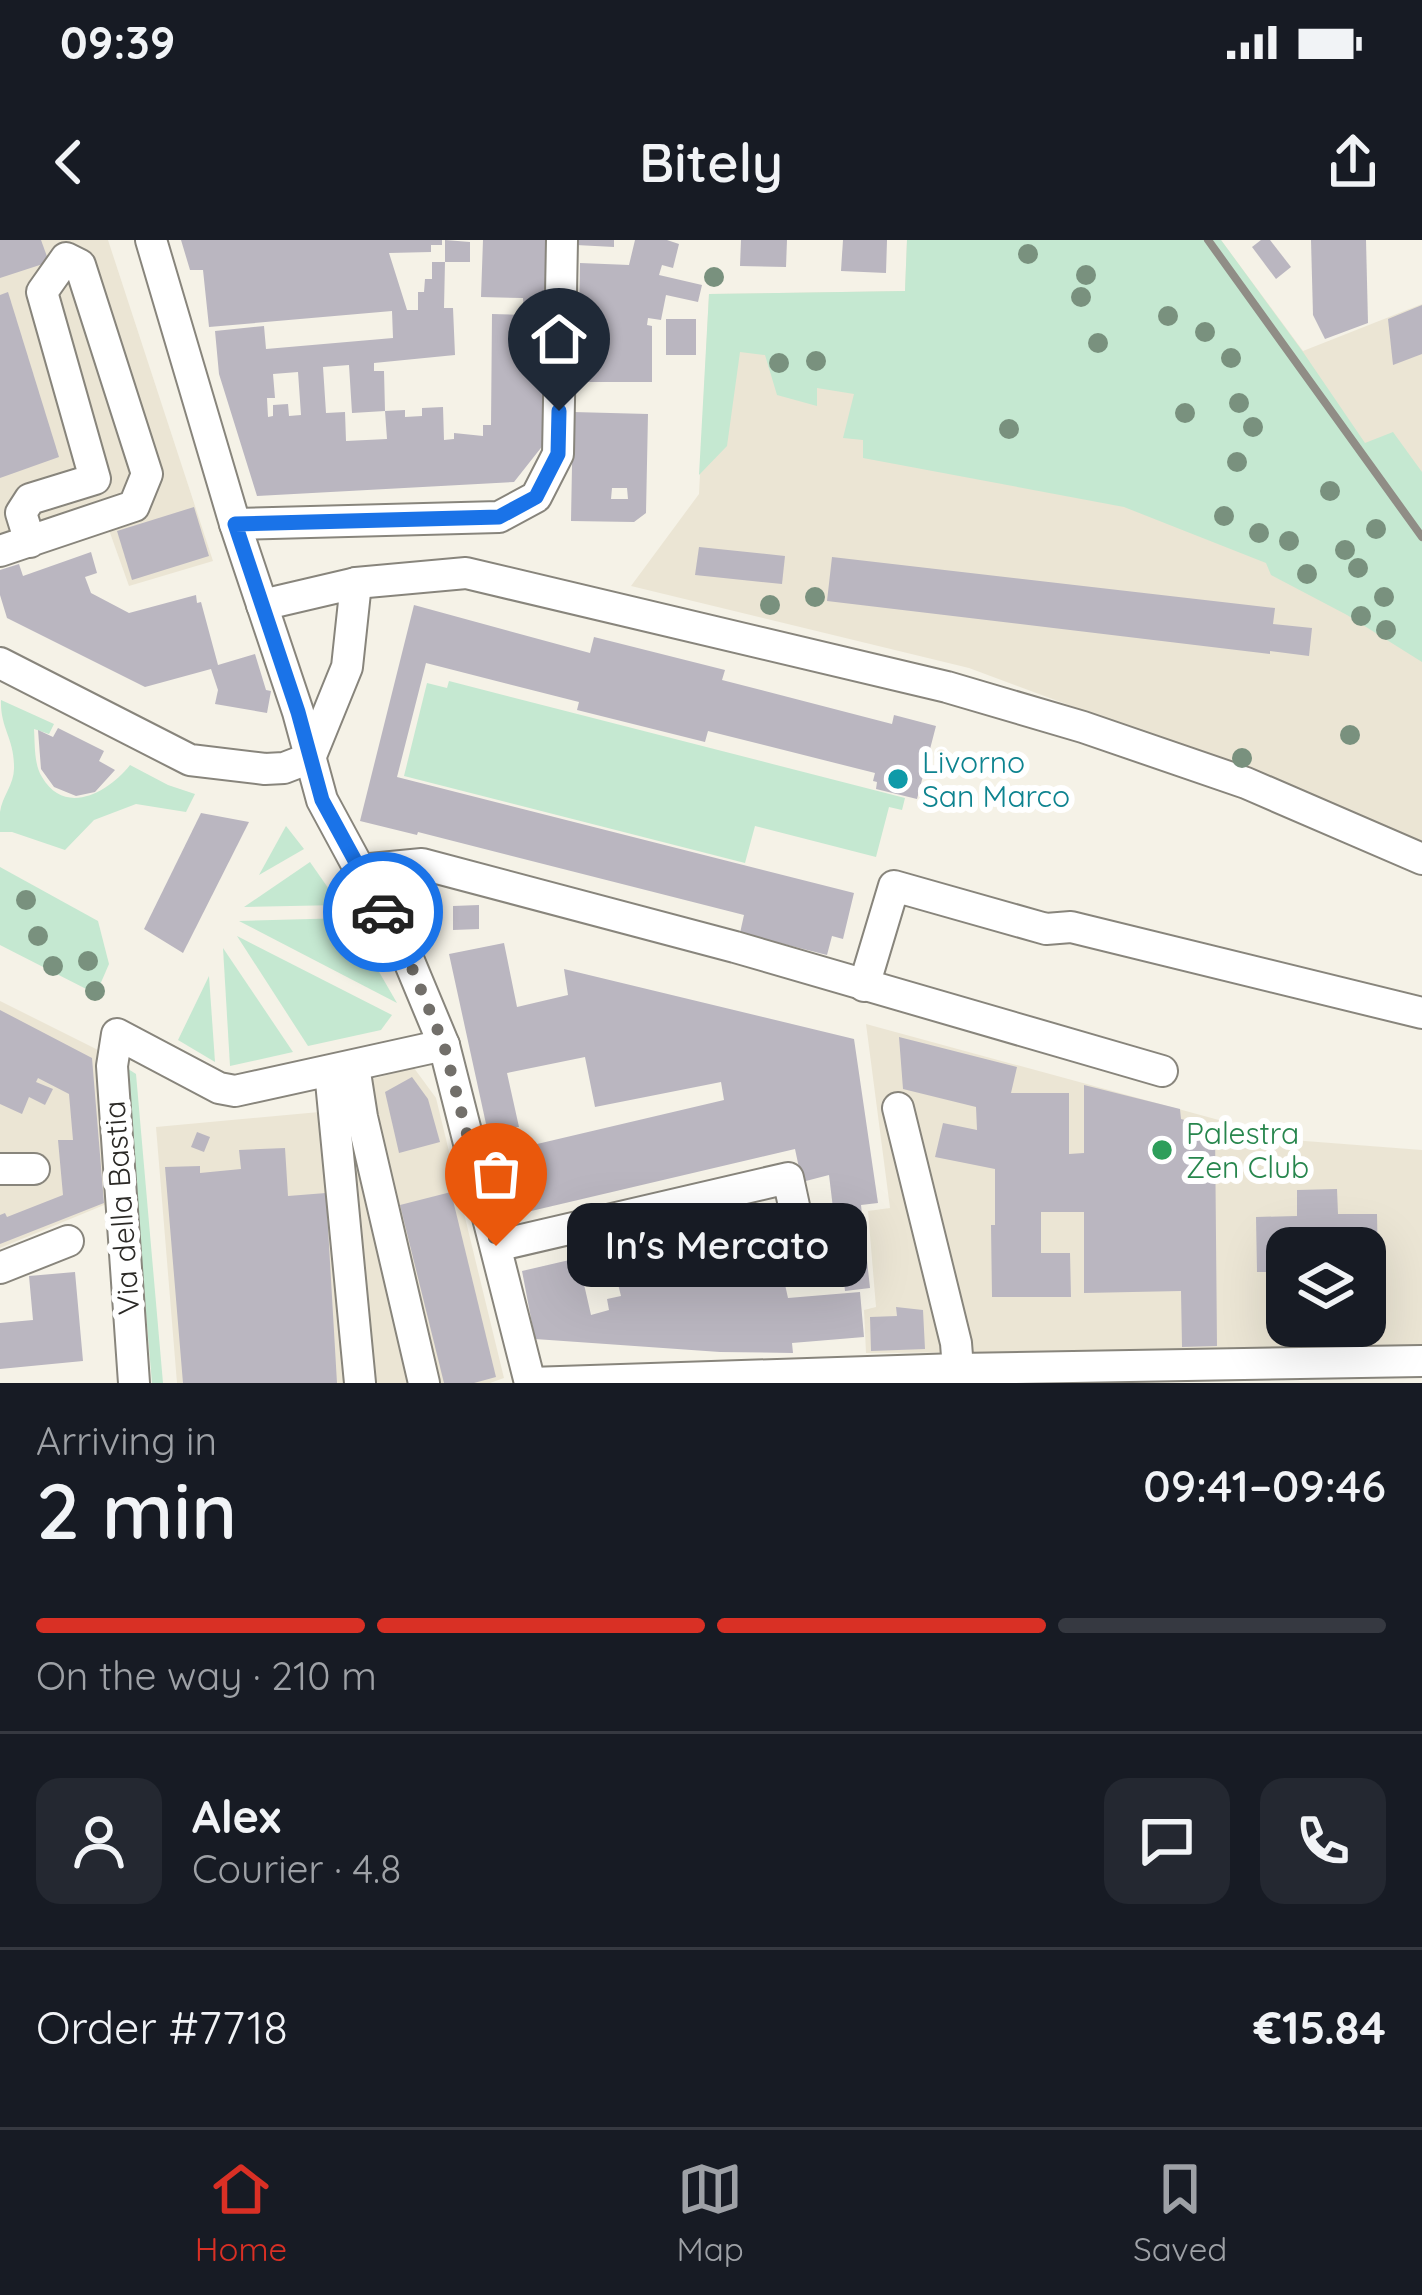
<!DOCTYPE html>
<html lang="en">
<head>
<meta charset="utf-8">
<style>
  :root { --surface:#171b24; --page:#242831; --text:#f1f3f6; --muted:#9ea1a6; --line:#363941; --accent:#d93025 }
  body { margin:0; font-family:Quicksand,sans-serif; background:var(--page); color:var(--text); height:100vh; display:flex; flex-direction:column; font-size:45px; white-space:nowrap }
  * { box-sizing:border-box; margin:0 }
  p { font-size:39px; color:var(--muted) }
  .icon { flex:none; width:66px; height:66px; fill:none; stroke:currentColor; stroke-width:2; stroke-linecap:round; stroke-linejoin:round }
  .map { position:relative; height:1143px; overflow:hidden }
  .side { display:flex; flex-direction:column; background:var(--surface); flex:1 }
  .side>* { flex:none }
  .fabs { position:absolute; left:1266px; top:987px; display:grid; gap:24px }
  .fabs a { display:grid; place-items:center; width:120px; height:120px; border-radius:24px; background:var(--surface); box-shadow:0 12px 48px #0002; font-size:60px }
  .pin { position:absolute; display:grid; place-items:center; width:102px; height:102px; color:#fff; margin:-123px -51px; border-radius:50% 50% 50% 0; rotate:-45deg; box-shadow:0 0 12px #0007 }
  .pin .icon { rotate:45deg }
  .courier { position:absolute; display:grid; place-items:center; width:120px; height:120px; margin:-60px; border:9px solid #1a73e8; border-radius:50%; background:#fff; color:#222; box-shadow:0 3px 15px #0007 }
  .bubble { position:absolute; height:84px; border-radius:24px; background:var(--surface); box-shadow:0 12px 48px #0002; font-size:39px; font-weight:600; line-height:84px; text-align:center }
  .head em { font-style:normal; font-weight:600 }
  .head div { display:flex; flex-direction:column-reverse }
  .head { display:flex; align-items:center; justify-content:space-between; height:204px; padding:0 36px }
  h1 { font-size:78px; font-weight:600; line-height:90px }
  .bar { display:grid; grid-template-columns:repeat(4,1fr); gap:18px 12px; align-content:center; height:144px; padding:0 36px }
  .bar i { height:15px; border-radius:9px; background:var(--line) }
  .bar .selected { background:var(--accent) }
  .bar p { grid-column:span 4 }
  .line { display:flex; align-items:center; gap:30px; padding:0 36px; border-top:3px solid var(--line) }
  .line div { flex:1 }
  .round { display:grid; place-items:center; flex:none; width:126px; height:126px; border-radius:24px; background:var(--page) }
  .status { display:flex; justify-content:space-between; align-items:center; height:84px; padding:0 60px; background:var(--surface); direction:ltr }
  .status svg { height:33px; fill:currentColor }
  header { display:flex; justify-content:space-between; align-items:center; height:156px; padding:0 36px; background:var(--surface); font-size:54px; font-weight:600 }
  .tab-bar { display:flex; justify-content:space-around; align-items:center; height:168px; border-top:3px solid var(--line); background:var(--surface); font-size:33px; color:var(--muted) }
  .tab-bar a { display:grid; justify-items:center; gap:6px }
  .tab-bar .selected { color:var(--accent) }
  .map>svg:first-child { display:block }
</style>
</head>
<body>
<div class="status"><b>09:39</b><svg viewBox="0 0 49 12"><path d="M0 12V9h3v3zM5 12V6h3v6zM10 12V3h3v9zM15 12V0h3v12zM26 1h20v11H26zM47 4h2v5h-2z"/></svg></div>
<header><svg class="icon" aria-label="back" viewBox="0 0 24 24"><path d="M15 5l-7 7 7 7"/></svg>Bitely<svg class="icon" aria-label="share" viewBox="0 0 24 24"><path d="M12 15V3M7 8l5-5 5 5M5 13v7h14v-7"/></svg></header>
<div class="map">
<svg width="1422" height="1143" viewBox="0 0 1422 1143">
  <rect width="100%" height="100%" fill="#f5f2e7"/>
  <g fill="#ebe5d4" fill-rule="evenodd">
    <path d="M0,0H108L213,321L129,346L109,290L0,324Z"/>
    <path d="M907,0H1221L1303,111L1422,64V602L1244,530L969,428L631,346L699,254L709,54L905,51Z"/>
    <path d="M0,761L100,811L109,963L0,1008Z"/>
    <path d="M866,784L1292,900L1422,910V1109L866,1113L864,1070L876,1067L868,971L890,968ZM1287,1008H1365V1086H1287Z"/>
    <path d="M414,828L436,858L504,1138L490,1143H177L156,887L341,870L346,932L385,929L364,841Z"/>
  </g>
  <g fill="#c5e8d1">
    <path d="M907,0H1221L1303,112L1365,203L1393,192L1422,232V422L1347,375L1271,335L1266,323L1124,267L863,218V200L843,198L854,154L817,148V166L777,155L765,115L740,112L727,206L699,235L709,54L905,51Z"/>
    <path d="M449,441L905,558L902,570L889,567L876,617L755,586L745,623L404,536L427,443L447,448Z"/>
    <path d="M1,460L54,484L49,494L34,489C35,504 34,525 42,537C65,577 109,552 130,525L168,545L195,554L186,572L136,564L94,580L65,610L12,592H0C0,585 0,578 0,572C2,556 15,544 14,526C14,498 0,488 1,460Z"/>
    <path d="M286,586L304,609L259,635Z"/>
    <path d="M310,622L340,665L244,667Z"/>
    <path d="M0,627L98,681L109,724L96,754L0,705Z"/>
    <path d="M348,678L397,763L239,681Z"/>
    <path d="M237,696L392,775L381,790L308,806Z"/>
    <path d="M223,708L293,812L230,826Z"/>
    <path d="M209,736L215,822L178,800Z"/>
    <path d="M125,827L136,834L163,1143H152Z"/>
  </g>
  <g fill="#bab6c0" fill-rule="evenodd">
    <path d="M0,0H41L49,22L0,38Z"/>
    <path d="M181,0H442V5H431V12L389,13L407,70H418V52H424L425,39H432V22H445L444,68H453L455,115L374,123V131H384L385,171L405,170V177L422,176V168L443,167L444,200L454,199V193L483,196V185H491L492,74L524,75L523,58L481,57L483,0H547L544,204L514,242L257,256L219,134L215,91L264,86L266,109L393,98L392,71L209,87L203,30H190ZM349,125L352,173L385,171L387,199L346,201L345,172L326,173L323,127ZM298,132L301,175L289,176L288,164L273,165V176L268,177L267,158H275L273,134Z"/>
    <path d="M445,0L470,2V22H445Z"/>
    <path d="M576,0H614V7L576,5Z"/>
    <path d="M635,0H667L679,4L673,28L662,25L659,35L702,45L698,62L666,55L661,80L648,78L647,85L652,86V142H578L580,23L629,25Z"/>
    <path d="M741,0H787L786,27L740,26Z"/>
    <path d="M843,0H887L886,33L841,31Z"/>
    <path d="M1261,0H1270L1291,27L1276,39L1252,7Z"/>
    <path d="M1311,0H1366L1368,83L1325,99L1313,75Z"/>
    <path d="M8,52L59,217L0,238V55Z"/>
    <path d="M1422,65V114L1393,125L1388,79Z"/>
    <rect x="666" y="79" width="30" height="36"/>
    <path d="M573,172L648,174L646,273L634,282L571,281ZM612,248H627L628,259H611Z"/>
    <path d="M194,267L209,316L132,340L117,291Z"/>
    <path d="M699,307L785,316L782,344L695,335Z"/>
    <path d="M91,312L97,333L85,337L91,353L129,373L196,355L197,363L201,362L218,425L255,414L266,450L271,451L267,473L215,464L218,450L211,429L145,447L7,378L0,355V330L19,324L23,336Z"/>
    <path d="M832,317L1275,368L1273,384L1312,388L1309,416L1270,411V414L827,361Z"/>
    <path d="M414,365L590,413L594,397L725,430L722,440L892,484L894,475L936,486L917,559L876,549L877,542L873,541L875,533L708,491L705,502L577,470L579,462L426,423L397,537L854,653L843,699L832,696L827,715L740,693L744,675L418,592L417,595L360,581Z"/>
    <path d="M58,488L104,511L99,521L115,530L95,552L76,556L54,547L41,529L38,490L53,497Z"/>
    <path d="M201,573L249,582L183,713L144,689Z"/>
    <path d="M479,665V689L453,690V666Z"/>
    <path d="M504,703L517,767L568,755L564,729L854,799L878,963L861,965L870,1048L845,1051L836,968H833L829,935L802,942L795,909L510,976L492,892L488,893L449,714ZM585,817L595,867L721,842L724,860L520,908L516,887H519L507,833Z"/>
    <path d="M0,770L92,818L104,963L0,1004V975L5,973L7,977L63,955L58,900H73L69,854L38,838L36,842L53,849L45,865L29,857L22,874L0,864Z"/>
    <path d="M899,797L1017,827L1011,853H1069V914L1084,913V845L1180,869L1181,879L1215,888L1217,1106L1182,1107L1181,1051L1084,1053V972H1041V1013H1070L1071,1057H992L991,985H995V929L935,917L943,883L977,890L976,867L903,849Z"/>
    <path d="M412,837L428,859L440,902L399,913L385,852Z"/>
    <path d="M197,892L210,897L204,912L191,907Z"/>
    <path d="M285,908L288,956L326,953L337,1143H183L165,927L200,926V933L241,929L239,910Z"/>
    <path d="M1337,949L1338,974H1377L1378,1030L1365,1031V1008H1287V1032H1257L1256,977L1297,976V950Z"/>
    <path d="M451,952L496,1137L474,1143H444L400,965Z"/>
    <path d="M768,968L788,1058L860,1052L864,1097L792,1103L793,1113L720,1112L535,1099L522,1031L578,1018L591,1075L609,1070L607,1059L621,1056L609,1008Z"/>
    <path d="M75,1032L83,1121L0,1129V1083L33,1080L29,1036Z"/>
    <path d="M896,1067L923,1070L925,1109L871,1111L870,1077L897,1076Z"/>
  </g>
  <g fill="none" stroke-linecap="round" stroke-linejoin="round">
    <defs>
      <g id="minor">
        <path d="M151,0L235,284L298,472L322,560L409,721L444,805L530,1143"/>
        <path d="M235,284L499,277L536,257L558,214L562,0"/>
        <path d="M0,311L134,266L147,234L80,25L66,18L42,52L95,239L30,259L21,273L30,302"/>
        <path d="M356,343L466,333L947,447L1083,487L1246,543L1422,619"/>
        <path d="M262,365L356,343L347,427L310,518"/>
        <path d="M0,423L190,520L265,529L284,528L310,518"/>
        <path d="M360,630L422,624L735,707L1162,831"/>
        <path d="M864,746L894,646L1046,689L1071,687L1422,773"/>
        <path d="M354,826L362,877L424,1143"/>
        <path d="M330,831L360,1143"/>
        <path d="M898,868L956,1103L958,1129"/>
        <path d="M0,929H34"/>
        <path d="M496,1006L788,938L801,998"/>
        <path d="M0,1028L68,1001"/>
        <path d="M134,1143L112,826L117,794L219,848L235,851L444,805"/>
        <path d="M530,1143L958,1129L1422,1121"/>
      </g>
    </defs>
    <use href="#minor" stroke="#88857c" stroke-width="34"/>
    <use href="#minor" stroke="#fff" stroke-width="30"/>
    <path stroke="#908d86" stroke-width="8" d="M1208,0L1422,297"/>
  </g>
  <g fill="#79917e">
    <circle cx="1028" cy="14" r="10"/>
    <circle cx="1086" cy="35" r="10"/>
    <circle cx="714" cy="37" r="10"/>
    <circle cx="1081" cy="57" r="10"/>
    <circle cx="1168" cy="76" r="10"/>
    <circle cx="1205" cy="92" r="10"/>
    <circle cx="1098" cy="103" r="10"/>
    <circle cx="1231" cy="118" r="10"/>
    <circle cx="816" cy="121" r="10"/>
    <circle cx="779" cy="123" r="10"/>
    <circle cx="1239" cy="163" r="10"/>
    <circle cx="1185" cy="173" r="10"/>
    <circle cx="1253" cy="187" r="10"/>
    <circle cx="1009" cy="189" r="10"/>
    <circle cx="1237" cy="222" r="10"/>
    <circle cx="1330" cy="251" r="10"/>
    <circle cx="1224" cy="276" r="10"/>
    <circle cx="1376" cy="289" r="10"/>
    <circle cx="1259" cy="293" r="10"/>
    <circle cx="1289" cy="301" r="10"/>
    <circle cx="1345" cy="310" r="10"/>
    <circle cx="1358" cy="328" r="10"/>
    <circle cx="1307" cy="334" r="10"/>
    <circle cx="815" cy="357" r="10"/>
    <circle cx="1384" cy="357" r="10"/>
    <circle cx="770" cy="365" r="10"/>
    <circle cx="1361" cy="376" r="10"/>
    <circle cx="1386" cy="390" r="10"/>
    <circle cx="1350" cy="495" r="10"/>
    <circle cx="1242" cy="518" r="10"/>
    <circle cx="26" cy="660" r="10"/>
    <circle cx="38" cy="696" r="10"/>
    <circle cx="88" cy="721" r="10"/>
    <circle cx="53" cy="726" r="10"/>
    <circle cx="95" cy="751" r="10"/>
  </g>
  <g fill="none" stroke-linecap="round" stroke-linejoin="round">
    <path stroke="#726f6a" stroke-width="12" stroke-dasharray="0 21.6" d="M383,672L409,721L444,805L496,1006"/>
    <path stroke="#1a73e8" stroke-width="15" d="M383,672L322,560L298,472L235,284L499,277L536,257L558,214L559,171"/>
  </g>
  <circle fill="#0f9aa8" stroke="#fff" stroke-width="4.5" cx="898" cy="539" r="12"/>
  <circle fill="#2e9e5b" stroke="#fff" stroke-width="4.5" cx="1162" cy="910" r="12"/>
  <g text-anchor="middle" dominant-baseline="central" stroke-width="12" stroke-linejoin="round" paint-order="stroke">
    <g font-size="30" fill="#0d838f" stroke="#fff" text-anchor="start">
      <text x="922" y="522">Livorno<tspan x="922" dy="34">San Marco</tspan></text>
    </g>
    <g font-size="30" fill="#27864d" stroke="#fff" text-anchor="start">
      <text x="1186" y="893">Palestra<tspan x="1186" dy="34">Zen Club</tspan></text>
    </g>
    <g font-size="30" fill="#2b2926" stroke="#fff">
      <text transform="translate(121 968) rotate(-94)">Via della Bastia</text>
    </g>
  </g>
</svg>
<div class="fabs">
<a><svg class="icon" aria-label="layers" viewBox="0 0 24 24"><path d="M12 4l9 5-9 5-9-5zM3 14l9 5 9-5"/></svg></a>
</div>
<div class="pin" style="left:496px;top:1006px;background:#ea580c"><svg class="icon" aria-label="bag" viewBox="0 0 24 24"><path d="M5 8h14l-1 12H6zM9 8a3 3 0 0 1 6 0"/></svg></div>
<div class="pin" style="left:559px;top:171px;background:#1f2937"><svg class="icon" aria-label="home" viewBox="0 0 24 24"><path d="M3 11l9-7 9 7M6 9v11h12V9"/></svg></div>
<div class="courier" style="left:383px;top:672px"><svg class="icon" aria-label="car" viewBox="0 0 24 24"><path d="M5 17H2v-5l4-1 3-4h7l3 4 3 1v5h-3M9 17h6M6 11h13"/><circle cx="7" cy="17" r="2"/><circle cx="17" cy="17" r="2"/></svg></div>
<div class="bubble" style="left:567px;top:963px;width:300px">In's Mercato</div>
</div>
<section class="side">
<div class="head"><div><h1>2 min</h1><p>Arriving in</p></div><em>09:41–09:46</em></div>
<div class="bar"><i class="selected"></i><i class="selected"></i><i class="selected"></i><i></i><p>On the way · 210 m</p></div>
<div class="line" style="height:216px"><a class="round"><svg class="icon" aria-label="person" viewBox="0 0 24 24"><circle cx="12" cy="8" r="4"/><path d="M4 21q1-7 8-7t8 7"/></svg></a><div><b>Alex</b><p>Courier · 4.8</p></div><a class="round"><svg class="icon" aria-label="chat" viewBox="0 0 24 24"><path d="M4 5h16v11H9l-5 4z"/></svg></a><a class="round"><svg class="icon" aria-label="phone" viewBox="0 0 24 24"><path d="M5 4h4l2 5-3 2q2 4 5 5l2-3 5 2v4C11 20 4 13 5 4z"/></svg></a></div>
<div class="line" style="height:156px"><div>Order #7718</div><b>€15.84</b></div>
</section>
<nav class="tab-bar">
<a class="selected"><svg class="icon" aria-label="home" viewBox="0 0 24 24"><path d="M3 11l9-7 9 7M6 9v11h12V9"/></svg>Home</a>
<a><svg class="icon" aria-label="map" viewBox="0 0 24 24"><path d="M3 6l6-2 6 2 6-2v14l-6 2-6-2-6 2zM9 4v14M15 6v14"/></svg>Map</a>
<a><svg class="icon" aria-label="saved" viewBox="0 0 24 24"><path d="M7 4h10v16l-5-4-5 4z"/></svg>Saved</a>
</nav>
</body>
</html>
